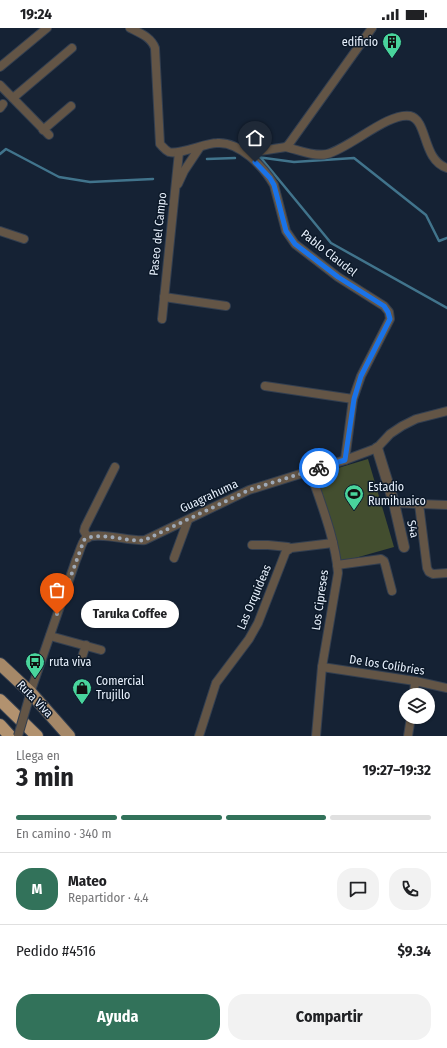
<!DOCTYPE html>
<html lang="es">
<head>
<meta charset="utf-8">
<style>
  :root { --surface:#fff; --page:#f2f2f2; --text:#202124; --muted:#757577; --line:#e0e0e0; --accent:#32725a }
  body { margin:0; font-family:"Fira Sans Condensed",sans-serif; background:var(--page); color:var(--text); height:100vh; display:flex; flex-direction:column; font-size:15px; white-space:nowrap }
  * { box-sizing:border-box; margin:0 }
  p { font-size:13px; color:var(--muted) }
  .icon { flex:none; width:22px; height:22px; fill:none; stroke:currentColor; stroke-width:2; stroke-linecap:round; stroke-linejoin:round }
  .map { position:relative; height:708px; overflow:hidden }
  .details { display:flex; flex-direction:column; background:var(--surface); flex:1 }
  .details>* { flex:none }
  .controls { position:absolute; left:399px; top:660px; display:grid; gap:8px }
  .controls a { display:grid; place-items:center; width:36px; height:36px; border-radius:50%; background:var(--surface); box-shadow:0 1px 3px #0004; font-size:20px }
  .pin { position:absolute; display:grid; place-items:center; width:34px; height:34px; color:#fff; margin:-41px -17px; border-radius:50% 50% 50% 0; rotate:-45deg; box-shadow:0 0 4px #0007 }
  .pin .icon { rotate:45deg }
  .courier { position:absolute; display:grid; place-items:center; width:40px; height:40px; margin:-20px; border:3px solid #1a73e8; border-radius:50%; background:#fff; color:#222; box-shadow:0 1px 5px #0007 }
  .bubble { position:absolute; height:28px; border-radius:14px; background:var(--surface); box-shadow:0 1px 3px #0004; font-size:13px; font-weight:700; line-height:28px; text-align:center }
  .summary em { font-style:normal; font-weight:700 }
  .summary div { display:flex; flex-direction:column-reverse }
  .summary { display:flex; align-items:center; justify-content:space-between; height:68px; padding:0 16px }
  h1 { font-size:26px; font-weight:700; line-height:30px }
  .bar { display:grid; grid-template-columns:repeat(4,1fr); gap:6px 4px; align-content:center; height:48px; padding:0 16px }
  .bar i { height:5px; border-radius:3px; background:var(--line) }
  .bar .active { background:var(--accent) }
  .bar p { grid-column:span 4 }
  .line { display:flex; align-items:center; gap:10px; padding:0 16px; border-top:1px solid var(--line) }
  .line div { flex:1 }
  .round { display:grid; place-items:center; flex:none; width:42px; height:42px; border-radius:16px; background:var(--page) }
  .cta { display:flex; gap:8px; margin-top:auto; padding:8px 16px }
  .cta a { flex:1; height:46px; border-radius:16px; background:var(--accent); color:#fff; font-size:16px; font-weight:700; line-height:46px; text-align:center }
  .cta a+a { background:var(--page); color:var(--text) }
  .status { display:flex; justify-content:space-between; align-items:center; height:28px; padding:0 20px; background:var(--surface); direction:ltr }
  .status svg { height:11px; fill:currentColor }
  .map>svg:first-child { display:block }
</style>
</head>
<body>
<div class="status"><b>19:24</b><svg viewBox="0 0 49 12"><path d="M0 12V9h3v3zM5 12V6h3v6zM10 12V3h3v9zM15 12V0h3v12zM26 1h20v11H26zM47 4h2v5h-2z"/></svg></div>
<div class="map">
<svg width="447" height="708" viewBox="0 0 447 708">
  <rect width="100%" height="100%" fill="#152234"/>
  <path fill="#434e2f" d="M368,431L394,519L341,534L315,447Z"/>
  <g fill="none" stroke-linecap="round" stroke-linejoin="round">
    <g stroke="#41748c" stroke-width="2.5">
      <path d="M0,126L6,121L59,149L90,154L153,151"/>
      <path d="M257,129L294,134L354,130L426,187L439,213L447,210"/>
      <path d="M261,130L331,215L447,280"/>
      <path d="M207,131L235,130"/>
    </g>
    <defs>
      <g id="minor">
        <path d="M130,0C140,5 151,9 155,20L160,116C163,119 165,122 169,124C180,127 205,115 217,115C239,113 264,139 274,157L286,203L295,216L338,249L384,278L389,284L390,291L361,348L353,371L345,432"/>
        <path d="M0,39L47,0"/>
        <path d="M0,57L49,107"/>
        <path d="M13,70L72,20"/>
        <path d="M0,80L3,76"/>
        <path d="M43,102L71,78"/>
        <path d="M286,119C298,122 315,129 327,126C349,121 388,84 410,88C428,92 422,132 447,140"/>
        <path d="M247,125L286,119L289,116L372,0"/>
        <path d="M178,156L184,143L200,119"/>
        <path d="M0,203L24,211"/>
        <path d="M164,269L226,278"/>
        <path d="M162,291L179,124"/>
        <path d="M265,358L353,371"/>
        <path d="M310,443C321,476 335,510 338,545L322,639L316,708"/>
        <path d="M394,475L447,477"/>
        <path d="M419,476L427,540L429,544L433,546L447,545"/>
        <path d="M88,510L84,503L85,499L115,439"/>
        <path d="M252,517H268L288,519V522"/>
        <path d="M174,530L188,492"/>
        <path d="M337,537L381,531L384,533L385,536L392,563"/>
        <path d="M50,608L101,622"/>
        <path d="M80,635L86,617"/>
        <path d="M322,639L415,653L447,660"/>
        <path d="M414,667L415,653"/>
        <path d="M29,668L76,532C79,526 81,516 85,511C95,502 131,514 145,512L249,462L345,432L377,420L390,406L402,398L416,391L447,383"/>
        <path d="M199,708L216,655L249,611L258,595L286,523L291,520L333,515"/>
        <path d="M408,708L411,689"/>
      </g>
      <path id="tertiary" d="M377,420L394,475L404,519"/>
      <path id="primary" d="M0,636L31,665L69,708"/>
      <g id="trunk">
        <path d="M0,672L37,708"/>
        <path d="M0,697L10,708"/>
      </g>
    </defs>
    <use href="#minor" stroke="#333f50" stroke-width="10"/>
    <use href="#tertiary" stroke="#333f50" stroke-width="12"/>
    <use href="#primary" stroke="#333f50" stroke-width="14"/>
    <use href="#trunk" stroke="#333f50" stroke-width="14"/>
    <use href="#minor" stroke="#635546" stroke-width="8"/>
    <use href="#tertiary" stroke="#635546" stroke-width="10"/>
    <use href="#primary" stroke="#a58868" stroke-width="12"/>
    <use href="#trunk" stroke="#b2926f" stroke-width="12"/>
    <defs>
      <path id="minor-bridge" d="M18,708L29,670"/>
    </defs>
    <use href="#minor-bridge" stroke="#333f50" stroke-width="10" stroke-linecap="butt"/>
    <use href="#minor-bridge" stroke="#635546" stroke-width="8"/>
  </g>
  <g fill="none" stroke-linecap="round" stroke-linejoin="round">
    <path stroke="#9ea9b7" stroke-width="4" stroke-dasharray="0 7.2" d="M57,586L84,512C99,502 127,515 145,512L249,462L319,440"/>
    <path stroke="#1a73e8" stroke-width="5" d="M255,134L270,150L274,157L286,203L295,216L338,249L384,278L388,284L390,291L361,348L354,371L345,432L319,440"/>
  </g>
  <defs>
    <symbol id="building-pin" viewBox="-11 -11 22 30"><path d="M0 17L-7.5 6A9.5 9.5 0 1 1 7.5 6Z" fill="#49d49c" stroke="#0c1929"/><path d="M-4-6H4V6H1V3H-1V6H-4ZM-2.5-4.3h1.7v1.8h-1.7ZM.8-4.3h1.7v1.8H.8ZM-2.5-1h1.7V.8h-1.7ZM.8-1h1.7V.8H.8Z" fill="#111"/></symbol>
    <symbol id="stadium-pin" viewBox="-11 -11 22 30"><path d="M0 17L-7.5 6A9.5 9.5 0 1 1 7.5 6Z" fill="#49d49c" stroke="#0c1929"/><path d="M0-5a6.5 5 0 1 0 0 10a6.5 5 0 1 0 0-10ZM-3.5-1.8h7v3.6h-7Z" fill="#111"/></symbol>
    <symbol id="bus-pin" viewBox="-11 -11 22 30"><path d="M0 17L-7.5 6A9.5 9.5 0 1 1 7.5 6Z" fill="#49d49c" stroke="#0c1929"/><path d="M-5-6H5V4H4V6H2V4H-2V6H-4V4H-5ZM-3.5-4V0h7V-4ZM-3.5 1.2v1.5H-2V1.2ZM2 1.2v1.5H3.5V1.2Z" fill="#111"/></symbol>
    <symbol id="shop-pin" viewBox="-11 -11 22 30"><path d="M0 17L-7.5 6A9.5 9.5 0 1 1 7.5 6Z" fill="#49d49c" stroke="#0c1929"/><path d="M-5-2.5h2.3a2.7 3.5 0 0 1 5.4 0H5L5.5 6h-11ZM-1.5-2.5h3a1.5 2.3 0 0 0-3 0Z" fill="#111"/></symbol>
  </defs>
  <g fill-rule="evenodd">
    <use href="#building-pin" x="381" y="3" width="22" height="30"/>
    <use href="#stadium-pin" x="343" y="455" width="22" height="30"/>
    <use href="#bus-pin" x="24" y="623" width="22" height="30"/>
    <use href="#shop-pin" x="71" y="649" width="22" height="30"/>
  </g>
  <g text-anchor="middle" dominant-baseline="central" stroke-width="3" stroke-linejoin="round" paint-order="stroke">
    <g font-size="12" fill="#e8f1fd" stroke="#0c1929" text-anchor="start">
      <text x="378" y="14" text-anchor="end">edificio</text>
      <text x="368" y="459">Estadio<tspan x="368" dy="14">Rumihuaico</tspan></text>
      <text x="49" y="634">ruta viva</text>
      <text x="96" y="653">Comercial<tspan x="96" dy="14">Trujillo</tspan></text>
    </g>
    <g font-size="12" fill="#e8f1fd" stroke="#0c1929">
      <text transform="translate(158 206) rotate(-84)">Paseo del Campo</text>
      <text transform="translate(329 225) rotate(38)">Pablo Claudel</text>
      <text transform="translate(209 468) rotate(-25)">Guagrahuma</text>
      <text transform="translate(413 501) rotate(77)">S4a</text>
      <text transform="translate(254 569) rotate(-67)">Las Orquideas</text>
      <text transform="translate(320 572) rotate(-82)">Los Cipreses</text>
      <text transform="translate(387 637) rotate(9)">De los Colibries</text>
      <text transform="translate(35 671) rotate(46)">Ruta Viva</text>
    </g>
  </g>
</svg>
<div class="controls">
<a><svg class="icon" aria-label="layers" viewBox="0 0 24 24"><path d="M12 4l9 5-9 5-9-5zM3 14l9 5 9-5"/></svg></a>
</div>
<div class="pin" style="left:57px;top:586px;background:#ea580c"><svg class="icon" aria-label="bag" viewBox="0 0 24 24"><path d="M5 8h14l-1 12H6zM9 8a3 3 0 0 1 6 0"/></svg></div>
<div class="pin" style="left:255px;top:134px;background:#1f2937"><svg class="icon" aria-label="home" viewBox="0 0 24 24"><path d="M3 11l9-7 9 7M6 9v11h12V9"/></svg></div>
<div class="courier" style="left:319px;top:440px"><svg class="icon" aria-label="bike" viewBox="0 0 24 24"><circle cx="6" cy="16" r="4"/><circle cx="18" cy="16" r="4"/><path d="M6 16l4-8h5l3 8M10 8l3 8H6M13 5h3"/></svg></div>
<div class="bubble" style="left:81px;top:572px;width:98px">Taruka Coffee</div>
</div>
<section class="details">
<div class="summary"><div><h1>3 min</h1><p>Llega en</p></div><em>19:27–19:32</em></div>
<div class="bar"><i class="active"></i><i class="active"></i><i class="active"></i><i></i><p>En camino · 340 m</p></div>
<div class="line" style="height:72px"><b class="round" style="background:var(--accent);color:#fff">M</b><div><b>Mateo</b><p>Repartidor · 4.4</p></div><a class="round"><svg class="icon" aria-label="chat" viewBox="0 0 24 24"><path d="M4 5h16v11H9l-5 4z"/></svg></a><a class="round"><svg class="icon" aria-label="phone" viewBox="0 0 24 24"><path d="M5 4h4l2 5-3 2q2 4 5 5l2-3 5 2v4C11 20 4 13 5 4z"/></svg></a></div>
<div class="line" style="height:52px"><div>Pedido #4516</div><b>$9.34</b></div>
<div class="cta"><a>Ayuda</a><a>Compartir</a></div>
</section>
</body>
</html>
